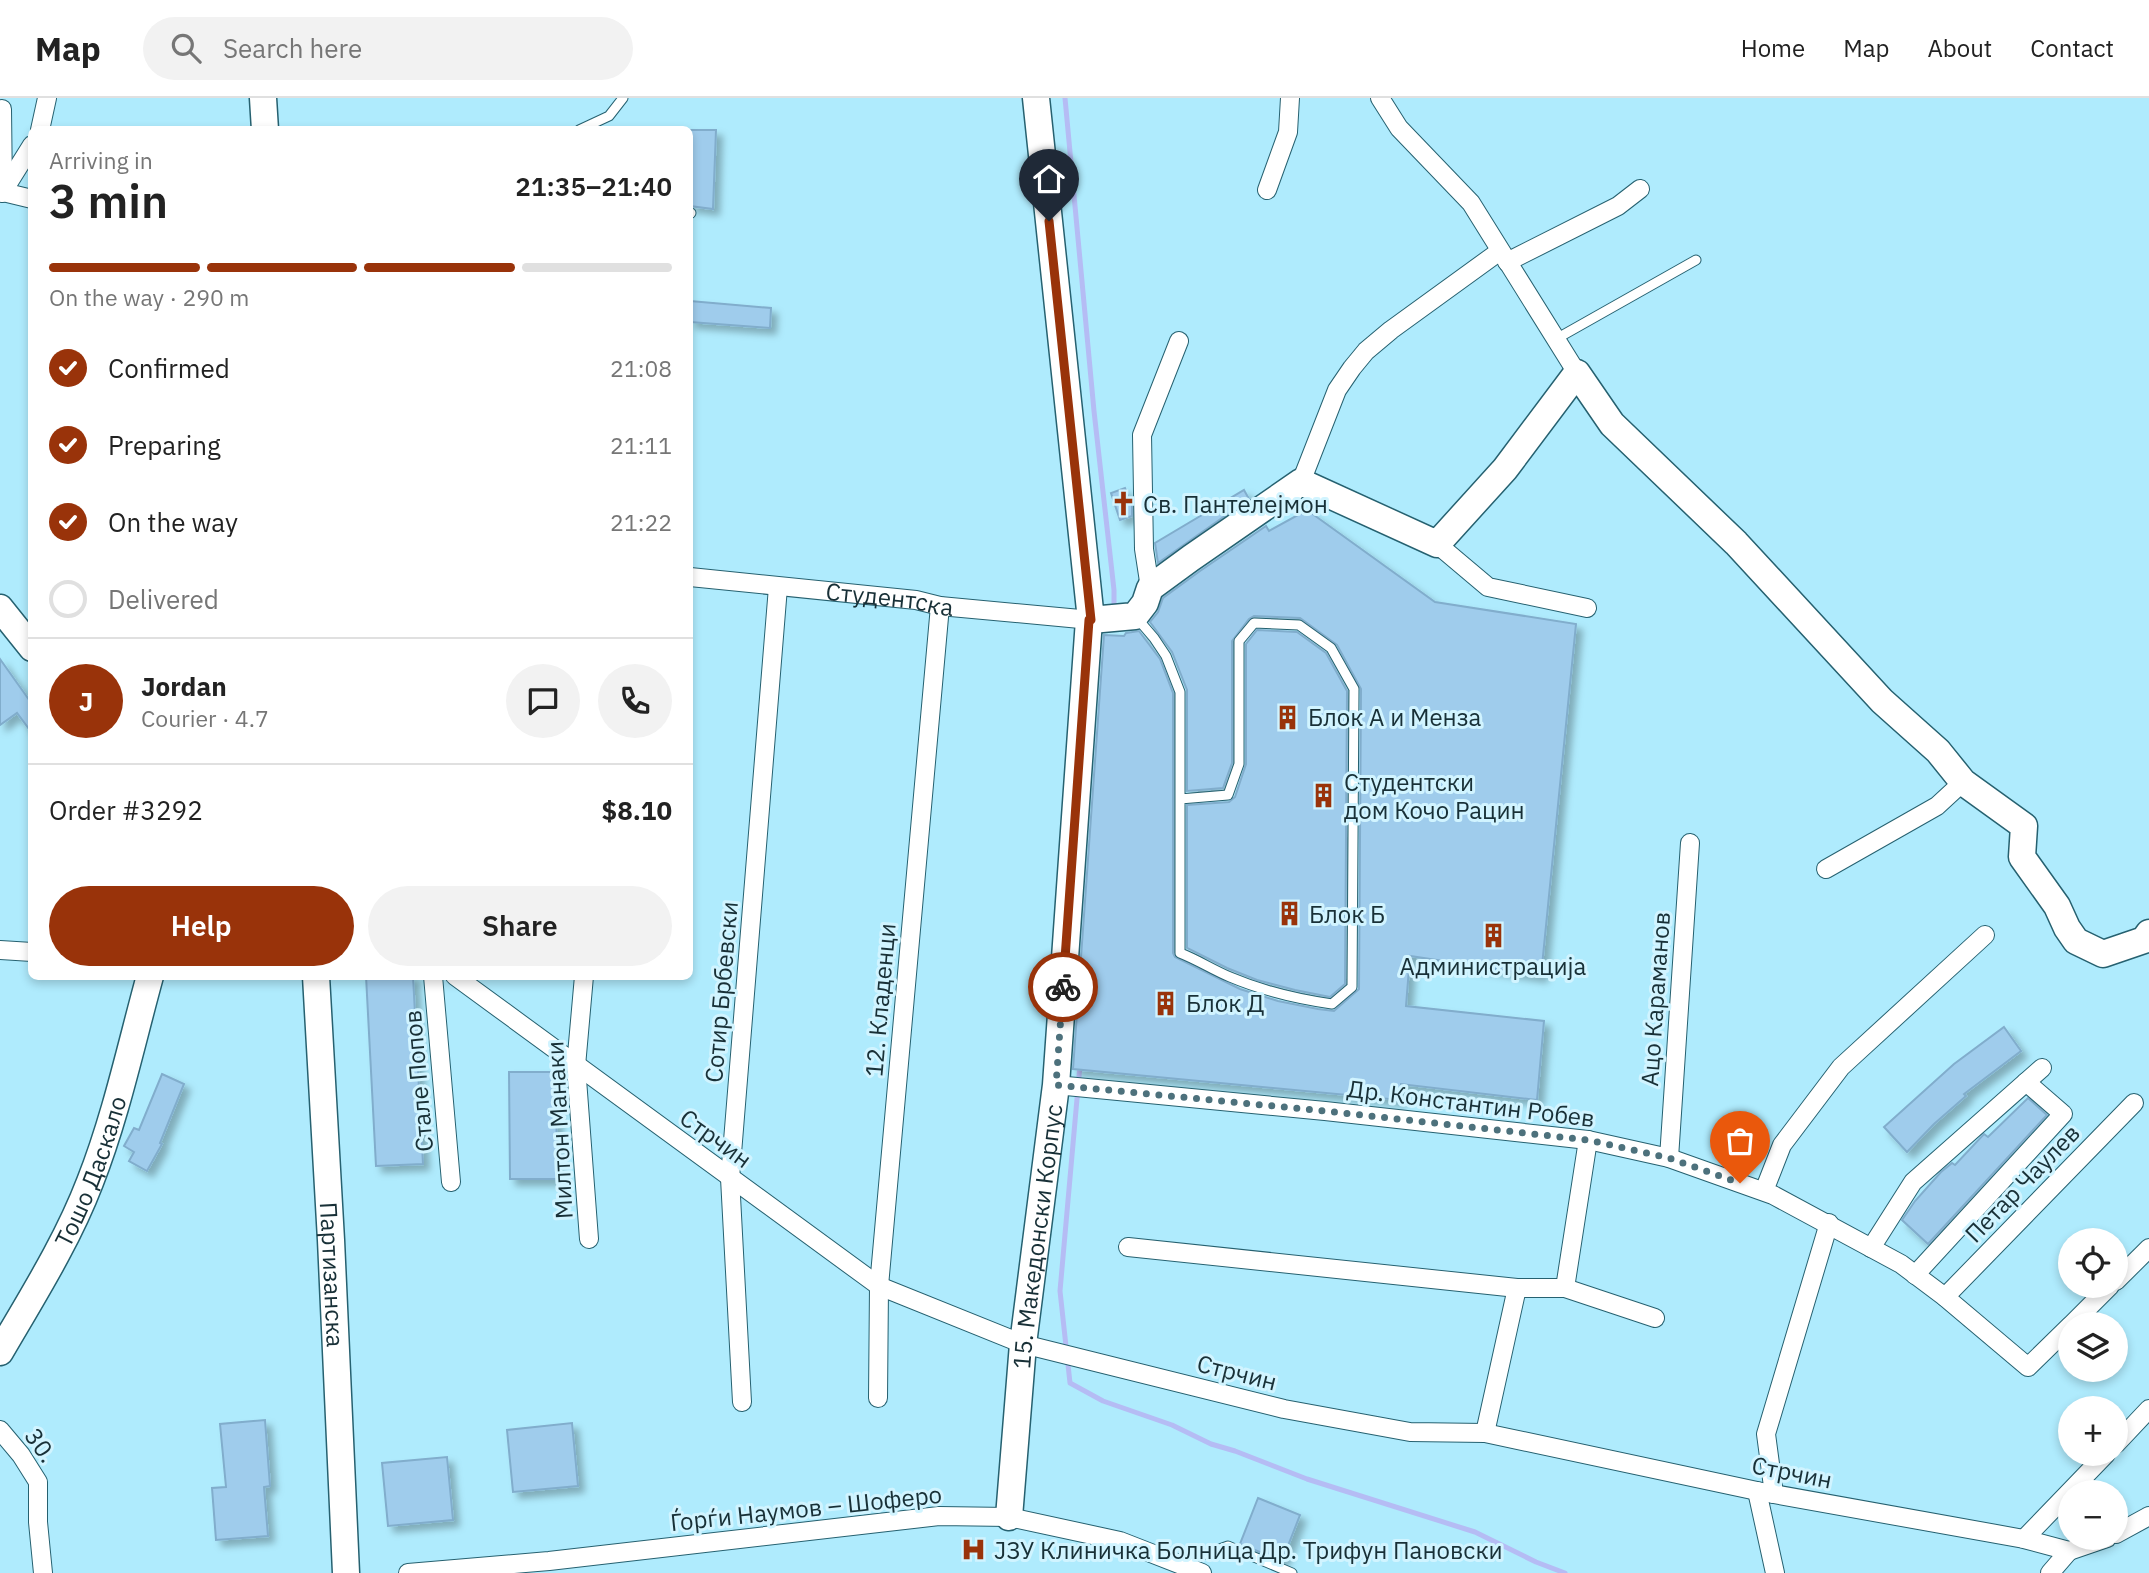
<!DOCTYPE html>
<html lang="en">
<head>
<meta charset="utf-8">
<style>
  :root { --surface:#fff; --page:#f2f2f2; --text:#222; --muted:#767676; --line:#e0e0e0; --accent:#99330a }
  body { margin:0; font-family:"IBM Plex Sans",sans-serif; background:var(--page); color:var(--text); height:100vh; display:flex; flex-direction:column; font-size:26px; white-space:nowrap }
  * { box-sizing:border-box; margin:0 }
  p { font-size:23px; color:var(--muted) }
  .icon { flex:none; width:38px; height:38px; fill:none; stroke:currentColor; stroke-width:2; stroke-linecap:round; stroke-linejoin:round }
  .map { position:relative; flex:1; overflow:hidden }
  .sheet { position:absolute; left:28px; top:28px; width:665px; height:854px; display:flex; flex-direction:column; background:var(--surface); border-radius:10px; box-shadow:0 4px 10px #0003 }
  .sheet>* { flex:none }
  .fabs { position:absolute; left:2058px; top:1130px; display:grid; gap:14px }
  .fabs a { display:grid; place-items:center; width:70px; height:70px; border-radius:50%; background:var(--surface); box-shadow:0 4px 10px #0003; font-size:35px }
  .pin { position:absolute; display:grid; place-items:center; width:60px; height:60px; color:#fff; margin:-72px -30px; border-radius:50% 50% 50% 0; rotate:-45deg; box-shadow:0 0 7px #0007 }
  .pin .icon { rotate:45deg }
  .courier { position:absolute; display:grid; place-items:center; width:70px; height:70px; margin:-35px; border:5px solid #99330a; border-radius:50%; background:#fff; color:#222; box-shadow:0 2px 9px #0007 }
  .head em { font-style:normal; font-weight:600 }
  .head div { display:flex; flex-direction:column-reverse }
  .head { display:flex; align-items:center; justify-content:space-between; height:119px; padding:0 21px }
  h1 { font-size:46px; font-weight:600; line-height:52px }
  .bar { display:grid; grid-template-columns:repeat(4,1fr); gap:10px 7px; align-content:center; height:84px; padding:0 21px }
  .bar i { height:9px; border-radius:5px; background:var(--line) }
  .bar .selected { background:var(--accent) }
  .bar p { grid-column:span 4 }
  .line { display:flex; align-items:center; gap:18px; padding:0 21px; border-top:2px solid var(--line) }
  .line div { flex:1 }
  .round { display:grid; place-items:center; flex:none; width:74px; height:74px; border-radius:37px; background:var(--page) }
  ol { padding:0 21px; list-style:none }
  li { display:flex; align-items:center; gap:21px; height:77px }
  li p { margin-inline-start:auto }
  li .icon { padding:7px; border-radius:50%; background:var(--accent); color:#fff; stroke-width:4 }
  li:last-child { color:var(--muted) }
  li i { width:38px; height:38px; border:4px solid var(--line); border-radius:50% }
  .primary-button { display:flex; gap:14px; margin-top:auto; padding:14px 21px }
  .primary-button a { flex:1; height:80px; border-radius:42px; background:var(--accent); color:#fff; font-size:28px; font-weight:600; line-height:80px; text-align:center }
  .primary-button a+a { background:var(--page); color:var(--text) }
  header { display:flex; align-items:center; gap:42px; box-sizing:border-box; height:98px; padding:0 35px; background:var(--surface); border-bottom:2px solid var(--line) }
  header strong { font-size:33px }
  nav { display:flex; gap:38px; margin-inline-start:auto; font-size:24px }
  .search { width:490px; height:63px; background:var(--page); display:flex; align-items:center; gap:18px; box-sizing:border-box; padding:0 24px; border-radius:38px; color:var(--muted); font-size:26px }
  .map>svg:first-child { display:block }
</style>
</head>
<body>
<header>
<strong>Map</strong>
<div class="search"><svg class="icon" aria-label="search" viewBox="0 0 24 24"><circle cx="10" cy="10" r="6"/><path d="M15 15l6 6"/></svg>Search here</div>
<nav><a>Home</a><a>Map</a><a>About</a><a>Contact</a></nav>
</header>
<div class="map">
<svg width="2149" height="1475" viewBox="0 0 2149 1475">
  <defs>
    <filter id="shadow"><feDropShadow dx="6" dy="6" stdDeviation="3.5" flood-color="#0004"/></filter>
  </defs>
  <rect width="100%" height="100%" fill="#afebfd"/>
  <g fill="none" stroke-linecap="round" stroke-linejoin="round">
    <g stroke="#b5bcf4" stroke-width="5">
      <path d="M1065,0L1094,313L1114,492V514"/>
      <path d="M1080,967L1060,1193L1070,1285L1103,1303L1172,1327L1211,1346L1235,1353L1307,1381L1475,1434L1536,1464L1565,1475"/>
    </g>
  </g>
  <g fill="#9fccec" stroke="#81adcc" stroke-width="2" filter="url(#shadow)">
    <path d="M690,32H716L713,111L690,108Z"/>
    <path d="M690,203L771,210L770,230L690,224Z"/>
    <path d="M1125,390L1132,408V418L1120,422L1111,395Z"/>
    <path d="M1244,392L1249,401L1158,465L1155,445Z"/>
    <path d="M1307,412L1435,504L1576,526L1541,878L1410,858L1406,908L1544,923L1537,1002L1401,986L1400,1002L1073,971L1104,537L1124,538L1126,535L1139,533L1160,561L1173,595V855L1175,859L1240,891L1278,903L1318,911L1334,913L1359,891L1361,591L1337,547L1300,520L1254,518L1249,521L1232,543V665L1223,690L1187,693V592L1172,554L1150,524L1158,514L1163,500L1200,473L1266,428L1269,433Z"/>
    <path d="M1257,532L1297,534L1326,555L1347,593L1345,886L1330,899L1295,892L1257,882L1227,870L1187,850V707L1229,704L1235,699L1246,666V546Z"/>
    <path d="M0,561L32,606V635L17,615L0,627Z"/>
    <path d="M366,878H413L423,1066L376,1068Z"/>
    <path d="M2004,929L2021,953L1964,996L1966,998L1934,1026L1907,1054L1884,1029L1954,966Z"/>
    <path d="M509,974H556L557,1081H510Z"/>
    <path d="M162,976L184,986L160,1045L162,1046L147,1073L129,1063L134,1054L124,1048L134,1030L139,1032Z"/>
    <path d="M2028,1000L2047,1017L1928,1146L1902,1122L1915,1103L1941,1074L1952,1065L1955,1067L1984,1036L1988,1039Z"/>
    <path d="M265,1322L270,1388L264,1389L268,1438L216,1442L212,1390L226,1389L220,1326Z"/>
    <path d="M572,1325L578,1388L513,1394L507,1332Z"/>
    <path d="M447,1359L453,1422L388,1428L382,1365Z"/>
    <path d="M1258,1400L1300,1417L1282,1463L1240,1446Z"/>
  </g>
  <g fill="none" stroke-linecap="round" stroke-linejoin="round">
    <defs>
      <g id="lane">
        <path d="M579,32L609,18L623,0"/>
        <path d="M690,115H691"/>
        <path d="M1556,241L1696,162"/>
        <path d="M1136,519L1154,540L1166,558L1180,594V855C1198,862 1213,872 1230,879C1263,893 1297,901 1332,906L1352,889L1354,591L1331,550L1299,527L1254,525L1239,543V666L1228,697L1180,701"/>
        <path d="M1180,1465L1228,1448L1292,1475"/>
      </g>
      <g id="street">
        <path d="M1380,0L1399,30L1471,105L1577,275"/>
        <path d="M2,11L3,94"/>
        <path d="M40,32L47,0"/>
        <path d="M1267,92L1288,34L1290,0"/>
        <path d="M3,94L32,101"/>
        <path d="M2,95L32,47"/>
        <path d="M1507,164L1618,108L1640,91"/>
        <path d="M1301,384L1337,292L1352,270L1366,253L1391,232L1500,153"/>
        <path d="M1437,446L1488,489L1587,510"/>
        <path id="s1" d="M690,479L916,502L940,508L1091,522"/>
        <path d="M1150,490L1144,451L1142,337L1179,243"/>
        <path d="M1826,771L1937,708L1963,684"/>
        <path d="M0,852L32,854"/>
        <path d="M433,878L451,1084"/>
        <path d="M455,878L879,1188L1023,1246L1284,1311L1410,1334L1485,1335L1757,1393L2024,1441L2069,1453L2107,1440"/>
        <path d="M584,878L576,968L589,1141"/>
        <path d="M1056,987L1325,1013L1588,1042L1669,1060L1773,1097L1901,1166L1945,1199L2028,1269L2070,1228"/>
        <path d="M1669,1060L1690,745"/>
        <path d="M1764,1093L1782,1047L1841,969L1985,837"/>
        <path d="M1128,1149L1517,1190H1565L1655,1220"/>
        <path d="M1871,1150L1913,1084L2042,970"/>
        <path d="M1915,1177L2063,1016L2026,984"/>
        <path d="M2116,1183L2149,1150"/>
        <path d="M1565,1190L1588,1042"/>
        <path d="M1945,1199L2134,1005"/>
        <path d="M2071,1227L2110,1188"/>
        <path d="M878,1300L879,1188L940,508"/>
        <path d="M742,1304L730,1080L778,489"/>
        <path d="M0,1332L21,1357L38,1384V1424L43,1475"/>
        <path d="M1485,1335L1517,1190"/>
        <path d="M2116,1346L2149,1311"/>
        <path d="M1757,1393L1775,1475"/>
        <path d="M1774,1396L1766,1336L1829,1125"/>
        <path d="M2116,1436L2149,1418"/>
        <path d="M2024,1441L2106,1356"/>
        <path d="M408,1475L549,1463L939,1418L1009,1419L1120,1443L1202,1475"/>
        <path d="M2050,1475L2069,1453"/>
      </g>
      <g id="secondary">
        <path d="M263,0L265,32"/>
        <path d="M1036,0L1091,522L1135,518L1145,505L1150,490L1191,460L1301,384L1437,446L1505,371L1577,275L1612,326L1736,445L1882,603L1938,653L1963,684L2024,728L2022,759L2057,808L2067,830L2076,843L2103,856L2144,842L2149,835"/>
        <path d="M0,510L32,550"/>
        <path id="s2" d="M316,878L331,1142L346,1475"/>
        <path id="s3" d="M0,1254C32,1199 67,1144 90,1084C116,1018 131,947 150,878"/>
        <path id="s4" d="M1009,1419L1023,1246L1056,987L1089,522"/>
      </g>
    </defs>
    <use href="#lane" stroke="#266170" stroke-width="11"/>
    <use href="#street" stroke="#266170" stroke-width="20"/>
    <use href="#secondary" stroke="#266170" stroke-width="29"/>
    <use href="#lane" stroke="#fff" stroke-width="9"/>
    <use href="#street" stroke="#fff" stroke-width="18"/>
    <use href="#secondary" stroke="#fff" stroke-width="26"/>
  </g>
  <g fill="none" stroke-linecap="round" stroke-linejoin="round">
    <path stroke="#4d717c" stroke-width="7" stroke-dasharray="0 12.6" d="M1063,889L1056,987L1325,1013L1588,1042L1669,1060L1740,1085"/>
    <path stroke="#99330a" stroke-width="9" d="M1049,123L1091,522H1089L1063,889"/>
  </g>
  <defs>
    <symbol id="church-bare" viewBox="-9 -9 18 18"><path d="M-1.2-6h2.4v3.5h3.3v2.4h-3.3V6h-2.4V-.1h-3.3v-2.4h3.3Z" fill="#99330a" stroke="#d1f4ff" stroke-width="2.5" paint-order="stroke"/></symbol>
    <symbol id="building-bare" viewBox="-9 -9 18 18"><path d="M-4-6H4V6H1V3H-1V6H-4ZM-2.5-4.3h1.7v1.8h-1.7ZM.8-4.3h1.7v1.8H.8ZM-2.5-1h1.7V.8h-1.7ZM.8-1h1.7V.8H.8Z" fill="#99330a" stroke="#d1f4ff" stroke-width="2.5" paint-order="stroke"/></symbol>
    <symbol id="hospital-bare" viewBox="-9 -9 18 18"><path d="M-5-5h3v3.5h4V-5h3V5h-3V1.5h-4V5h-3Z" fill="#99330a" stroke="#d1f4ff" stroke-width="2.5" paint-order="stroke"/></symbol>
  </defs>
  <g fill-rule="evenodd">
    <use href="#church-bare" x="1106" y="388" width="35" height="35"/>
    <use href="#building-bare" x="1270" y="602" width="35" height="35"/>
    <use href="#building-bare" x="1306" y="680" width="35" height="35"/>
    <use href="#building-bare" x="1272" y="798" width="35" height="35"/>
    <use href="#building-bare" x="1476" y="820" width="35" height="35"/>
    <use href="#building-bare" x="1148" y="888" width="35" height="35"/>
    <use href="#hospital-bare" x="956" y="1434" width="35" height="35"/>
  </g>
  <g text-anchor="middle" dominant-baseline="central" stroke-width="6" stroke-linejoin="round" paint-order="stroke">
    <g font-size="24" fill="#183037" stroke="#d1f4ff" text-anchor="start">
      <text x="1143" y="406">Св. Пантелејмон</text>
      <text x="1308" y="619">Блок А и Менза</text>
      <text x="1344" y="684">Студентски<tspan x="1344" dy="28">дом Кочо Рацин</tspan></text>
      <text x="1309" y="816">Блок Б</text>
      <text x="1493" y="868" text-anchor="middle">Администрација</text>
      <text x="1186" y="905">Блок Д</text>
      <text x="994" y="1452">ЈЗУ Клиничка Болница Др. Трифун Пановски</text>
    </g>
    <g font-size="24" fill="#183037" stroke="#d1f4ff">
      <text stroke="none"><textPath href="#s1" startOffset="201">Студентска</textPath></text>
      <text transform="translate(721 894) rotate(-85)">Сотир Брбевски</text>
      <text transform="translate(1655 901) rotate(-86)">Ацо Караманов</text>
      <text transform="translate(880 902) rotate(-85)">12. Кладенци</text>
      <text transform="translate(418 983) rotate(-95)">Стале Попов</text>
      <text transform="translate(1471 1005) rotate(7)">Др. Константин Робев</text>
      <text transform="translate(559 1032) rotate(-93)">Милтон Манаки</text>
      <text transform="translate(716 1040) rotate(36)">Стрчин</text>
      <text stroke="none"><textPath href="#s3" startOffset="203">Тошо Даскало</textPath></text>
      <text transform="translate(2022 1085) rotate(-46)">Петар Чаулев</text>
      <text stroke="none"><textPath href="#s4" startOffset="282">15. Македонски Корпус</textPath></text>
      <text stroke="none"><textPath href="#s2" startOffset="299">Партизанска</textPath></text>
      <text transform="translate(1237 1274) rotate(14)">Стрчин</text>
      <text transform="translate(41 1347) rotate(55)">30.</text>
      <text transform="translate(1792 1374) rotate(11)">Стрчин</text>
      <text transform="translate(806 1410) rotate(-6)">Ѓорѓи Наумов – Шоферо</text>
    </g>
  </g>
</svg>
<div class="fabs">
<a><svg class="icon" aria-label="locate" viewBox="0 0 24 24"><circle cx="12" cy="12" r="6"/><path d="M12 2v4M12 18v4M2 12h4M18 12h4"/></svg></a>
<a><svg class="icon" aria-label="layers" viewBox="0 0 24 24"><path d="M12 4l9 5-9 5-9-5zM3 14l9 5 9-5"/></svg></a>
<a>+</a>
<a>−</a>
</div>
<div class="pin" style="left:1740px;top:1085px;background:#ea580c"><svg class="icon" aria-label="bag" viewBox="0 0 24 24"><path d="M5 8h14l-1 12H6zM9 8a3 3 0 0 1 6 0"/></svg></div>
<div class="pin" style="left:1049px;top:123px;background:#1f2937"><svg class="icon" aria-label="home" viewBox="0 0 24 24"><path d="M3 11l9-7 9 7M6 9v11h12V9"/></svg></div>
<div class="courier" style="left:1063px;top:889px"><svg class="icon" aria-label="bike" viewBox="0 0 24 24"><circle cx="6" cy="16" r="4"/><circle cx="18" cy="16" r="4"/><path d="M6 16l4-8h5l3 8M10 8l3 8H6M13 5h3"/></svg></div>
<section class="sheet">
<div class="head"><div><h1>3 min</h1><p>Arriving in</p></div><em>21:35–21:40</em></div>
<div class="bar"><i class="selected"></i><i class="selected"></i><i class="selected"></i><i></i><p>On the way · 290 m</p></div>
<ol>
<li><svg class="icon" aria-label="check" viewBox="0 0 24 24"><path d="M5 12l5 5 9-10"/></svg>Confirmed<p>21:08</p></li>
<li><svg class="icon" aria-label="check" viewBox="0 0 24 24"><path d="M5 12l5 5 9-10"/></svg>Preparing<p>21:11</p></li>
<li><svg class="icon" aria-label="check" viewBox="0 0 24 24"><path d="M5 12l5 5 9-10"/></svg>On the way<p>21:22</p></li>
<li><i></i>Delivered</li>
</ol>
<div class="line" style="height:126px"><b class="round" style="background:var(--accent);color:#fff">J</b><div><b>Jordan</b><p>Courier · 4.7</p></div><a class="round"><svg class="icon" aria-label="chat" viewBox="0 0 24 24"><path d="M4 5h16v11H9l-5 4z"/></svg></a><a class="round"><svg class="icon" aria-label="phone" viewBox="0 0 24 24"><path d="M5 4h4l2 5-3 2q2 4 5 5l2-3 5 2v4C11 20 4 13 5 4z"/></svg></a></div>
<div class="line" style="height:91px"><div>Order #3292</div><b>$8.10</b></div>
<div class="primary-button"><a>Help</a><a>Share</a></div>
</section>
</div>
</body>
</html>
